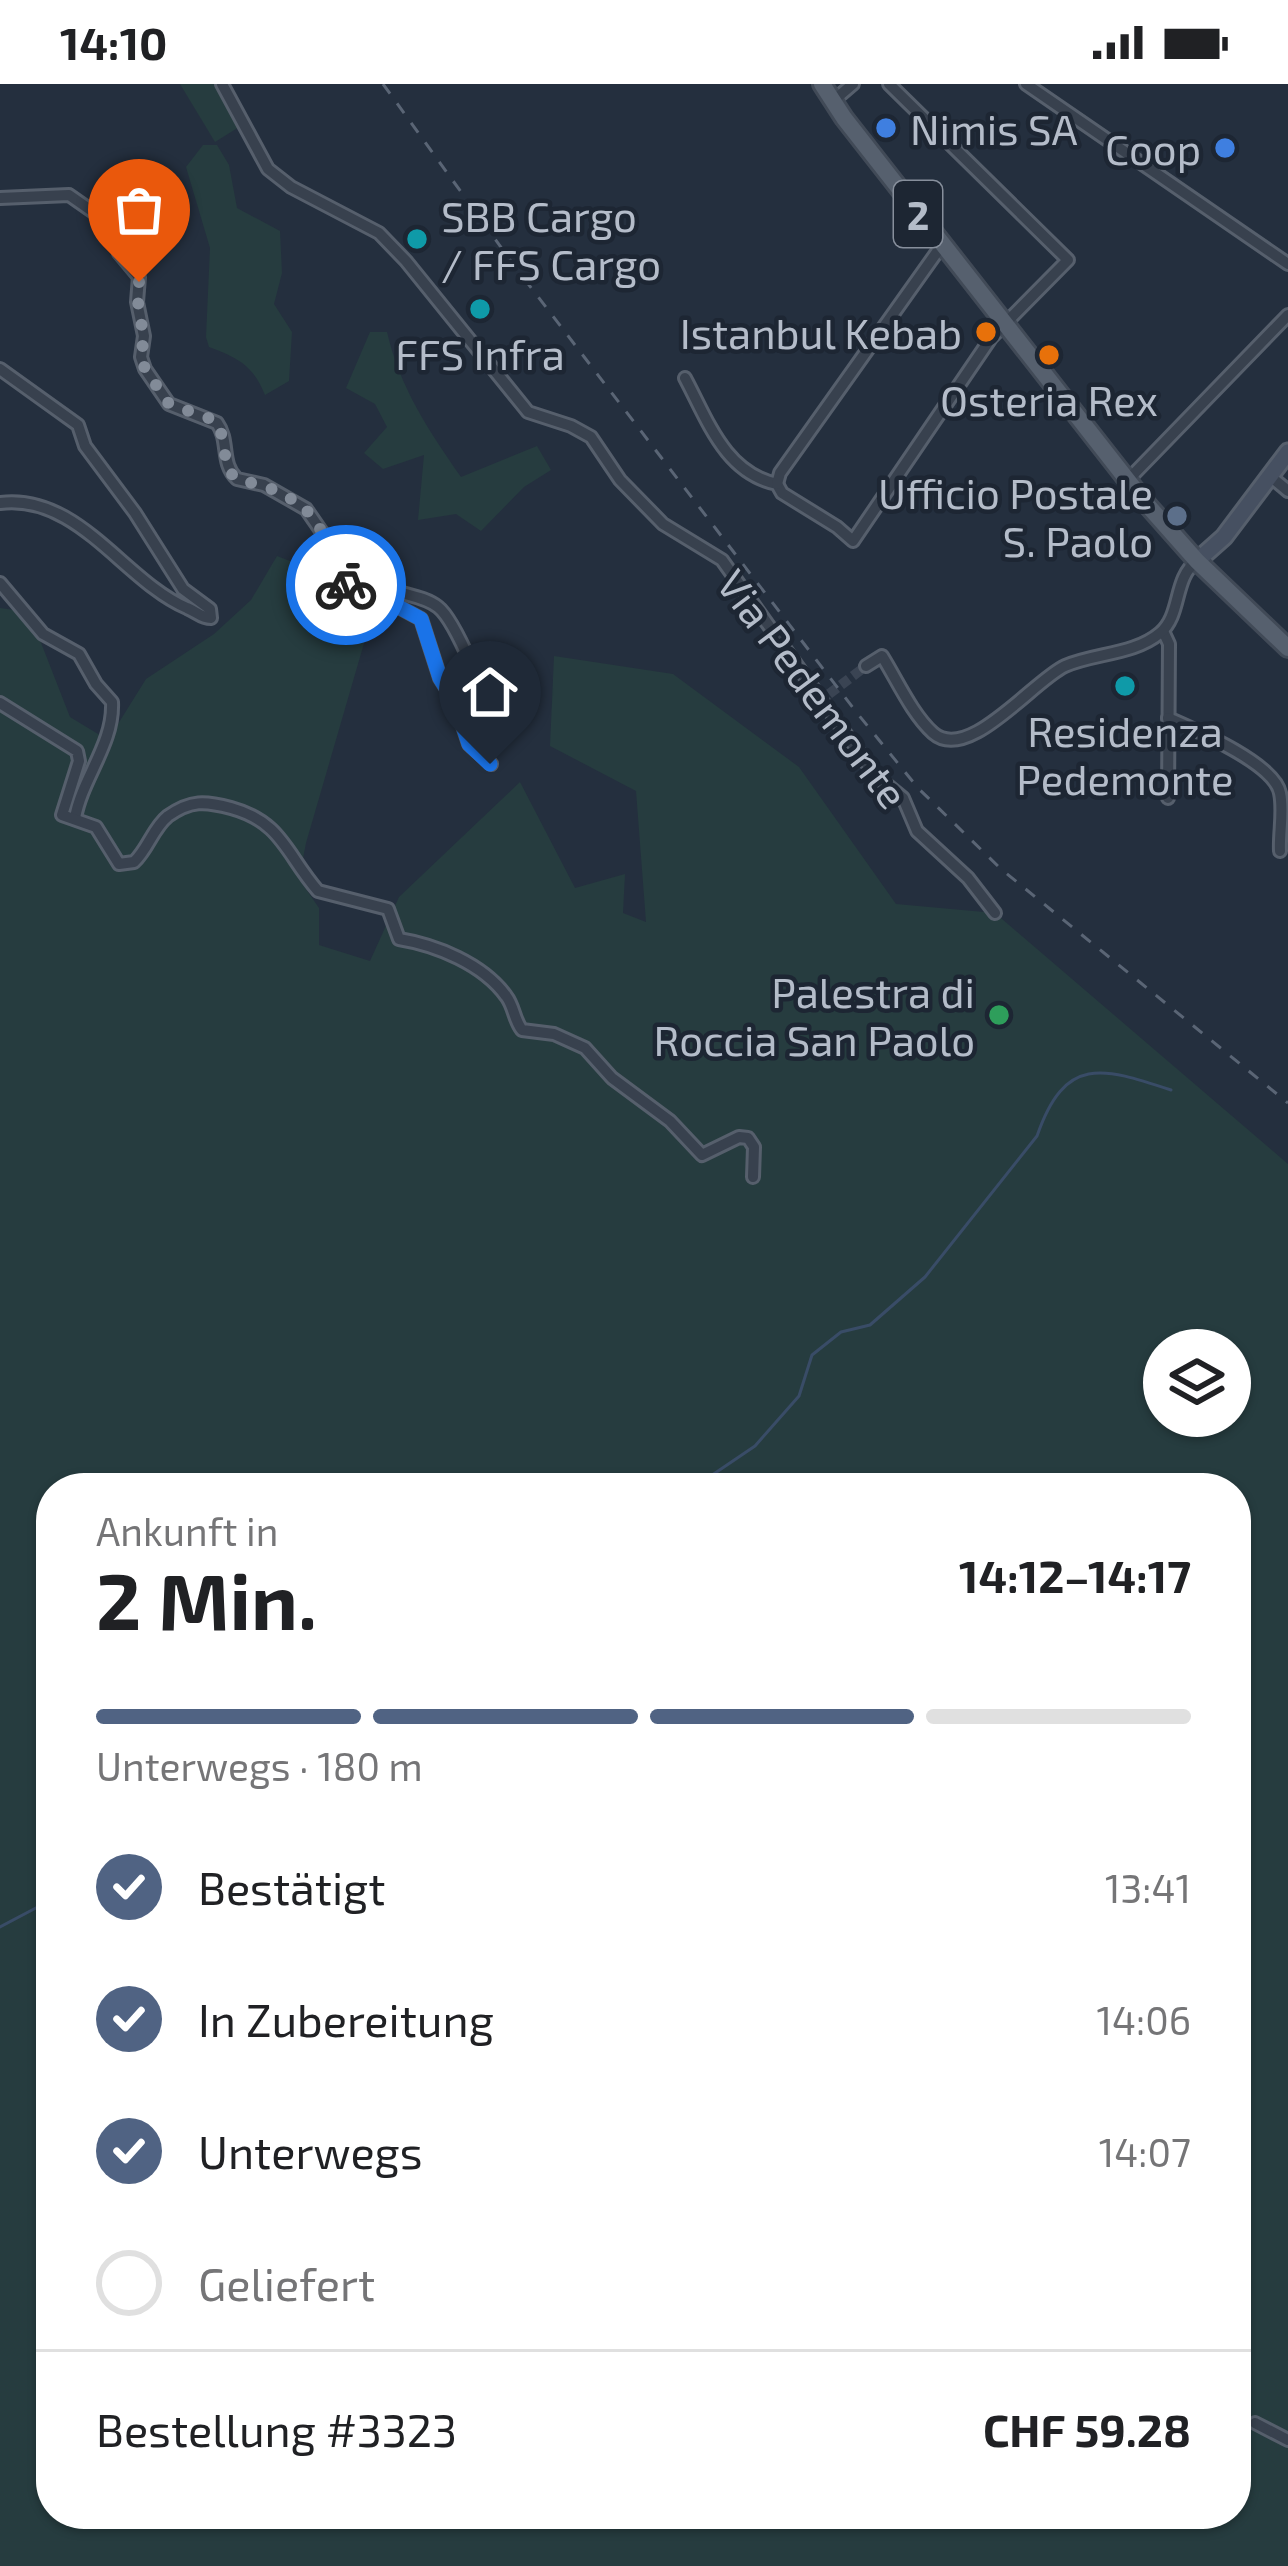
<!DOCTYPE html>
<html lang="de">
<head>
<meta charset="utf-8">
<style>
  :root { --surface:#fff; --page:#f6f6f6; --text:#202124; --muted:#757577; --line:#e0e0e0; --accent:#506383 }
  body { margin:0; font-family:"Exo 2",sans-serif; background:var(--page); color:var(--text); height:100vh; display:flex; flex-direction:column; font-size:45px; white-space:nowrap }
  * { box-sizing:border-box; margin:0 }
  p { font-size:39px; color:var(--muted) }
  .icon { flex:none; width:66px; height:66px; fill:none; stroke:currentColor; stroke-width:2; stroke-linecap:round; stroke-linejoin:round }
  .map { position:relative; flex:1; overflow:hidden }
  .side { position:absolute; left:36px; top:1389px; width:1215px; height:1056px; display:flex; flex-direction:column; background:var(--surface); border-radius:48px; box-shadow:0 3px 9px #0004 }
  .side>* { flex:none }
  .controls { position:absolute; left:1143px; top:1245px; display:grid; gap:24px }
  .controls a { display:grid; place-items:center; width:108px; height:108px; border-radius:50%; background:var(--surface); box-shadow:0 3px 9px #0004; font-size:60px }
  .pin { position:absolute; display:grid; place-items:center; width:102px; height:102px; color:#fff; margin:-123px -51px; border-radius:50% 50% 50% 0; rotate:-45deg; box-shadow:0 0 12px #0007 }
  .pin .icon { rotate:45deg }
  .courier { position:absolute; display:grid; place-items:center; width:120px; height:120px; margin:-60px; border:9px solid #1a73e8; border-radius:50%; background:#fff; color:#222; box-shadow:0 3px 15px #0007 }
  .summary em { font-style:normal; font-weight:700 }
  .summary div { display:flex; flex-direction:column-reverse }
  .summary { display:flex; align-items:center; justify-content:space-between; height:204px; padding:0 60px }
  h1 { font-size:78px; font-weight:700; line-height:90px }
  .bar { display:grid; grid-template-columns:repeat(4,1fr); gap:18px 12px; align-content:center; height:144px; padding:0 60px }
  .bar i { height:15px; border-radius:9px; background:var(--line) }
  .bar .selected { background:var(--accent) }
  .bar p { grid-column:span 4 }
  .line { display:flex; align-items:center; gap:30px; padding:0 60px; border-top:3px solid var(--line) }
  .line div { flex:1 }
  ol { padding:0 60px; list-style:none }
  li { display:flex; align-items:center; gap:36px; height:132px }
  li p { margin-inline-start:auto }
  li .icon { padding:12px; border-radius:50%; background:var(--accent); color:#fff; stroke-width:4 }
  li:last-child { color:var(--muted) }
  li i { width:66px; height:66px; border:6px solid var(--line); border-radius:50% }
  .status { display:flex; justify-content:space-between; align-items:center; height:84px; padding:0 60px; background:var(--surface); direction:ltr }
  .status svg { height:33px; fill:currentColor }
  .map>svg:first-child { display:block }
</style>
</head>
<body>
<div class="status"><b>14:10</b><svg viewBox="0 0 49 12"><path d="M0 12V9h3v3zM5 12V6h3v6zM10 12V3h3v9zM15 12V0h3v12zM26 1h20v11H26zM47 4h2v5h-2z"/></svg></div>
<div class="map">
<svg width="1288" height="2482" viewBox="0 0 1288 2482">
  <rect width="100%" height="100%" fill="#242f3e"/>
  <g fill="#263c3f" fill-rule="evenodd">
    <path d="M180,0H214L239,43L215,58Z"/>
    <path d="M203,61H217L229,81L237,124L280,147L282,189L274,220L292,248L289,297L265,311C253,281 238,274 209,263L206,253L210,164L186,83Z"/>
    <path d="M370,248H387C400,304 429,347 461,393L537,362L551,386L524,403L481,447L456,430L418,436L424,371L383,385L364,369L387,343L375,320L346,304Z"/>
    <path d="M277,472L329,492L367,549L306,759L299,795L319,824V861L370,877L399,813L520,698L575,804L625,790L623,829L646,838L636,707L550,662L554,572L673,590L799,683L896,820L995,829L1288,1080V2482H0V524L29,528L70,633L108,656L146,595L214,550L251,516ZM1164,1266H1230V1332H1164ZM51,1404H1236V2430H51Z"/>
  </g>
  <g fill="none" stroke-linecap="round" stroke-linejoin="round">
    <g stroke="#394c67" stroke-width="3">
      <path d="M693,1404L755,1362L799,1312L812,1271L841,1248L870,1241L925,1193L1037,1052C1065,971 1102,983 1171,1006"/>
      <path d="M0,1843L51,1816"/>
    </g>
    <path stroke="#3a4453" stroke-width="10" stroke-dasharray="10 5" stroke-linecap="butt" d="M829,610L866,582"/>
    <defs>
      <g id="street">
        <path d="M222,0L268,85L291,103L379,149L406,177L528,328L571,342L591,353L620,396L663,440L722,476L875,691L903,714L917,747L968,794L995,829"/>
        <path d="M1026,0L1288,180"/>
        <path d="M832,18L853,0"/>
        <path d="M0,114L69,111L112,141L119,169L139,193L137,218L144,252L141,273L145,285L169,320L217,339C230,357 220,379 237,395L264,401L306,425L346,483L345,512L353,523L363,525L402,509C413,512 428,515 438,523C456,537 489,619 494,644"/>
        <path d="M0,285L78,341L85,362L135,429L183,505L210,525L211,534C201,534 197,528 187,524C124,497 78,409 0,419"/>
        <path d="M685,294C708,337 725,389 777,400L782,409L837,443L853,457L991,254L1068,176L889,0"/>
        <path d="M1270,392L1288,407"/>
        <path d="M1127,397L1288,231"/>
        <path d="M777,400L780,389L942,161"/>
        <path d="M0,499L43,550L79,570L96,600L112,618C114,660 82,694 75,734"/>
        <path d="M376,526L393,520L421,535L440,594L455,618L469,660L491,680"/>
        <path d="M1163,547L1169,560L1168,714"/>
        <path d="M866,582L882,572C897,596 912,630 933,649C968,680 1034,596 1065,582C1094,569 1134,571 1160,549C1182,531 1173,494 1197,477"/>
        <path d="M0,619L77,667L79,677L62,731L96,743L119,780L134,778C148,765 153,744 168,732C191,716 205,717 231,724C282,738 286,770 318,807L388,825L399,855C436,861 483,880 506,912C514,922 514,936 522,946L554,950L585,964L612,994L670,1037L702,1071L739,1053L748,1054L754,1063L753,1093"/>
        <path d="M1168,634C1195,646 1274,679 1280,709C1284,727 1279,749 1280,767"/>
        <path d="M1255,2339L1288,2356"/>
      </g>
      <path id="secondary" d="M1197,477L1224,453L1288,368"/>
      <path id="primary" d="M822,0L844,34L1143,416L1197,477L1288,564"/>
    </defs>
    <use href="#street" stroke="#565f6c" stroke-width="16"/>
    <use href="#secondary" stroke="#565f6c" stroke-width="21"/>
    <use href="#primary" stroke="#414a57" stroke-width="22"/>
    <use href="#street" stroke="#38414e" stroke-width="10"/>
    <use href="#secondary" stroke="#465061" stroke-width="15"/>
    <use href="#primary" stroke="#56606e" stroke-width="16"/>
    <path stroke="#5a6575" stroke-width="3" stroke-dasharray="12 12" stroke-linecap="butt" d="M383,0L516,184L857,629L918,704L1001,785L1288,1019"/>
  </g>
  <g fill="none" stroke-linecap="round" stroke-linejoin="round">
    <path stroke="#828b98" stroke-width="12" stroke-dasharray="0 21.6" d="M139,198L138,225L144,252L141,273L145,285L169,320L211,335L220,343L228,387L240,397L264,401L303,421L342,476L347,489L346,501"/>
    <path stroke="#1a73e8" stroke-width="15" d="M346,501V515L360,529L393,520L421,535L440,594L455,618L469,660L490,680"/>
  </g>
  <g fill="#3f7fe0" stroke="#1d2633" stroke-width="4.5">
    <circle cx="886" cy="44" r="12"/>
    <circle cx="1225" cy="64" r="12"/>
  </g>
  <g fill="#0f9aa8" stroke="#1d2633" stroke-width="4.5">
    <circle cx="417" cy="155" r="12"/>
    <circle cx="480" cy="225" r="12"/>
    <circle cx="1125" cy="602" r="12"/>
  </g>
  <g fill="#e8710a" stroke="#1d2633" stroke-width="4.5">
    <circle cx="986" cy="248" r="12"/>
    <circle cx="1049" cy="271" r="12"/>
  </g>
  <circle fill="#5c6f8a" stroke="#1d2633" stroke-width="4.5" cx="1177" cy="432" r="12"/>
  <circle fill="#2e9e5b" stroke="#1d2633" stroke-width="4.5" cx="999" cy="931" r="12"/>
  <g text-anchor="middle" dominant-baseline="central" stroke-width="9" stroke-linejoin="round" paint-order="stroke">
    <rect fill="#1d2633" stroke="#878f9c" stroke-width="3" x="894" y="97" width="48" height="66" rx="9"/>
    <g font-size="39" font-weight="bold" fill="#b4bcc9">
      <text x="918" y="130">2</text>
    </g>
    <g font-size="42" fill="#b4bcc9" stroke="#1d2633" text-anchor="end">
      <text x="910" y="44" text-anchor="start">Nimis SA</text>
      <text x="1201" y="64">Coop</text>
      <text x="441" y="131" text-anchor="start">SBB Cargo<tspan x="441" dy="48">/ FFS Cargo</tspan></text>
      <text x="962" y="248">Istanbul Kebab</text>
      <text x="480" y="269" text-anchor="middle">FFS Infra</text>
      <text x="1049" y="315" text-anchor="middle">Osteria Rex</text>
      <text x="1153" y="408">Ufficio Postale<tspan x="1153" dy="48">S. Paolo</tspan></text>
      <text x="1125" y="646" text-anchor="middle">Residenza<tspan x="1125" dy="48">Pedemonte</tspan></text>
      <text x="975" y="907">Palestra di<tspan x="975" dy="48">Roccia San Paolo</tspan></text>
    </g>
    <g font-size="42" fill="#b4bcc9" stroke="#1d2633">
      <text transform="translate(814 604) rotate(53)">Via Pedemonte</text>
    </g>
  </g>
</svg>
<div class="controls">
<a><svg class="icon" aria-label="layers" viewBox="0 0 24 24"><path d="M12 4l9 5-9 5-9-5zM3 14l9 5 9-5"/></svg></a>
</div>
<div class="pin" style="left:139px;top:198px;background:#ea580c"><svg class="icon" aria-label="bag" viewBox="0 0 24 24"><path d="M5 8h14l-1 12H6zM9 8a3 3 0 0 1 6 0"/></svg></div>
<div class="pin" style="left:490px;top:680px;background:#1f2937"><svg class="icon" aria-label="home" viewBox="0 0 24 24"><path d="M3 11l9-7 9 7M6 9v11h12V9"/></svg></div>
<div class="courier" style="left:346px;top:501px"><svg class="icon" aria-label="bike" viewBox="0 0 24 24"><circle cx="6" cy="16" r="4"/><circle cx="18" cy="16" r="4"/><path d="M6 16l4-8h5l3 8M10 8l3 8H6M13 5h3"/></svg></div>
<section class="side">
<div class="summary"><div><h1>2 Min.</h1><p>Ankunft in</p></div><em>14:12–14:17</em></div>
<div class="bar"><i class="selected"></i><i class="selected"></i><i class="selected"></i><i></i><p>Unterwegs · 180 m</p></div>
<ol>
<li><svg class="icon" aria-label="check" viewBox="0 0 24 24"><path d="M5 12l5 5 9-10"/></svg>Bestätigt<p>13:41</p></li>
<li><svg class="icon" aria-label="check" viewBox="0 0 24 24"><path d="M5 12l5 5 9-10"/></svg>In Zubereitung<p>14:06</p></li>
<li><svg class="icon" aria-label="check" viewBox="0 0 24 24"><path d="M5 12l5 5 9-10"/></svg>Unterwegs<p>14:07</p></li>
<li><i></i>Geliefert</li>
</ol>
<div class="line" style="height:156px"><div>Bestellung #3323</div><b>CHF 59.28</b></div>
</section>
</div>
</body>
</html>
